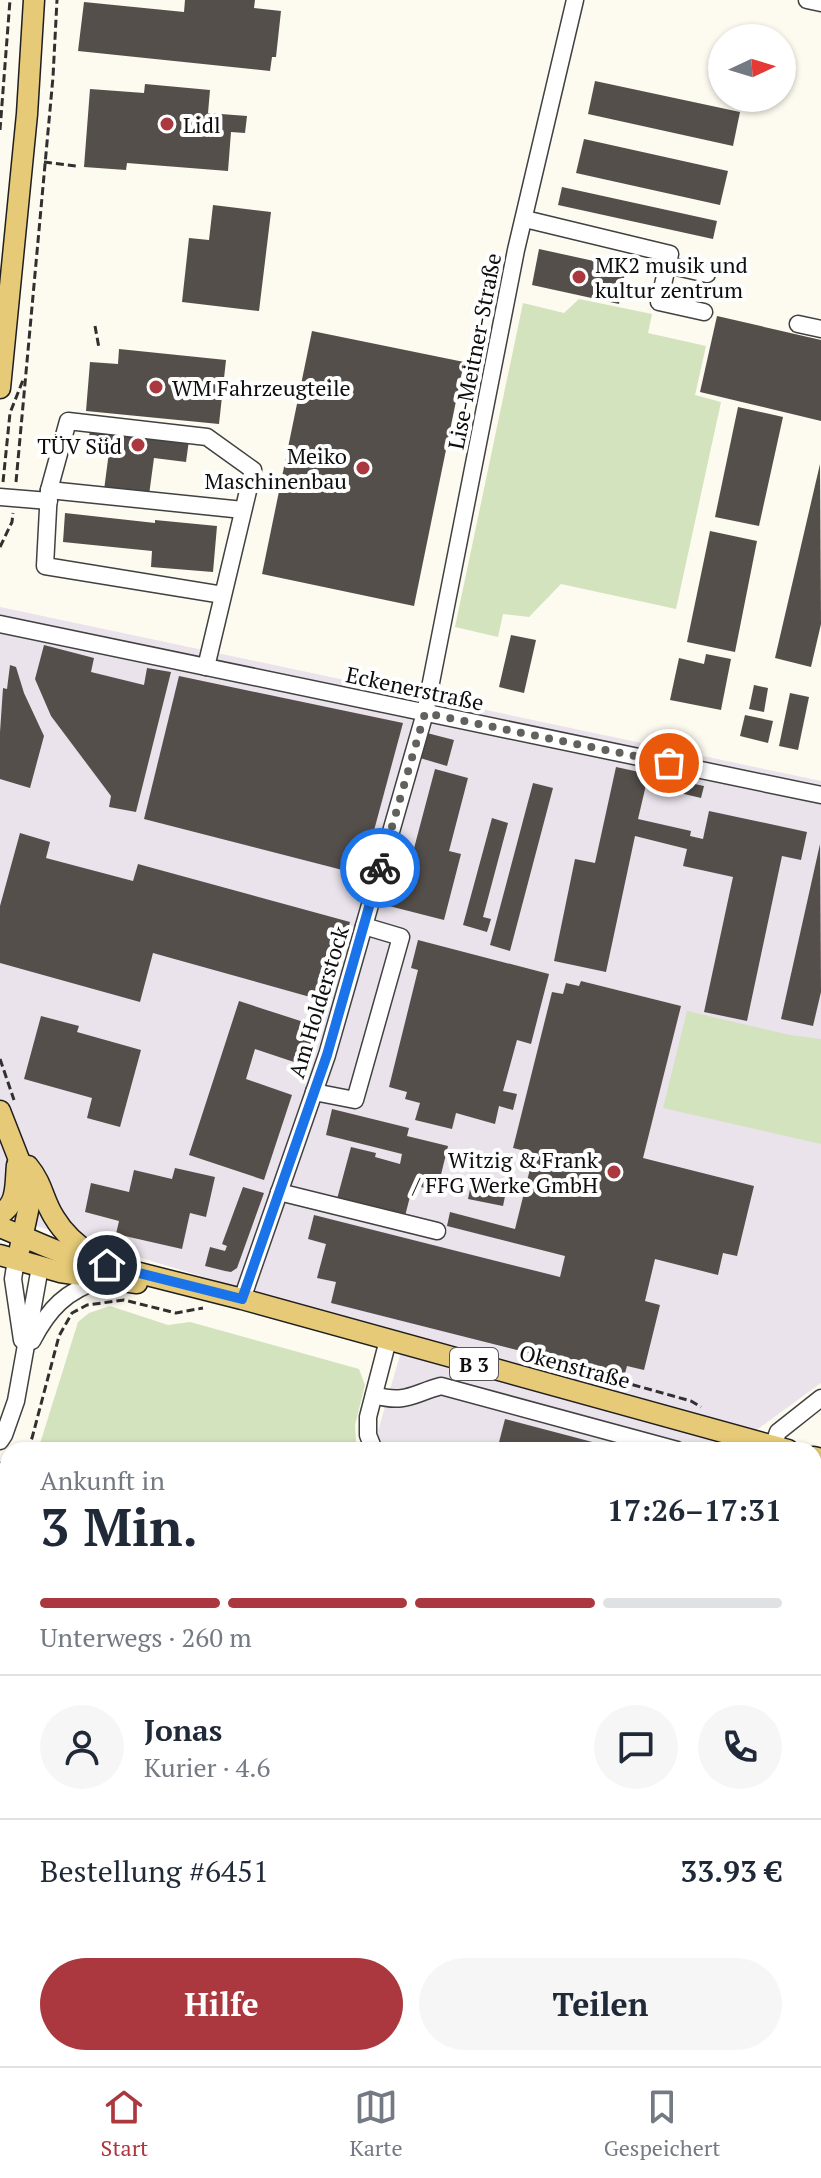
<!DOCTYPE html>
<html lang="de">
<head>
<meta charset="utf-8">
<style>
  :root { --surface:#fff; --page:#f6f6f7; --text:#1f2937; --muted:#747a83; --line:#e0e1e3; --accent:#ab383f }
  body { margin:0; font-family:"PT Serif",serif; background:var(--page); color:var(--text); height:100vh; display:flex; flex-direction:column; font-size:30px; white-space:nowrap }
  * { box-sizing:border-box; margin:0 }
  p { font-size:26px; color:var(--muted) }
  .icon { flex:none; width:44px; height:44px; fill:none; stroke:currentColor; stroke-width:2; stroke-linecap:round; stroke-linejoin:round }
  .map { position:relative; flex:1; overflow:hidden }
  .details { position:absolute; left:0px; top:1442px; width:822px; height:624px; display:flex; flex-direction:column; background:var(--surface); border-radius:24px 24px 0 0; box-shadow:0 2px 6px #0004 }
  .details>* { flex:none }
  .needle { width:52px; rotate:86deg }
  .fabs { position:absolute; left:708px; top:24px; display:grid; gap:16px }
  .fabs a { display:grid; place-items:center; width:88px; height:88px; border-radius:50%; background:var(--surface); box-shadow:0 2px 6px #0004; font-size:40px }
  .pin { position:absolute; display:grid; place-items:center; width:68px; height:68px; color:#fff; margin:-34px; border:4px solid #fff; border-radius:50%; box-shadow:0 2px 8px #0007 }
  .courier { position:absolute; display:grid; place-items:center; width:80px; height:80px; margin:-40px; border:6px solid #1a73e8; border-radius:50%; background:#fff; color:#222; box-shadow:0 2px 10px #0007 }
  .summary em { font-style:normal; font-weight:600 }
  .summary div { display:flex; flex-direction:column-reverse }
  .summary { display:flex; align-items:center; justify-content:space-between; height:136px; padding:0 40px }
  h1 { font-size:52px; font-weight:600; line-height:60px }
  .bar { display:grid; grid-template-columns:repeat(4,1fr); gap:12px 8px; align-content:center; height:96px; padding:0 40px }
  .bar i { height:10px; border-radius:6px; background:var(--line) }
  .bar .active { background:var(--accent) }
  .bar p { grid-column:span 4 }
  .line { display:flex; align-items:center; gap:20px; padding:0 40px; border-top:2px solid var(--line) }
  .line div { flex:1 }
  .round { display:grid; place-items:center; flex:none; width:84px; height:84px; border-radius:42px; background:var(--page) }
  .primary-button { display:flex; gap:16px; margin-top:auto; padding:16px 40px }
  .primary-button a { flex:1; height:92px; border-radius:48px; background:var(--accent); color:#fff; font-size:32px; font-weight:600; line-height:92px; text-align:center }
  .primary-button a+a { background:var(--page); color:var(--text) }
  .tabs { display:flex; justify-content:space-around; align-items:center; height:112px; border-top:2px solid var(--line); background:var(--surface); font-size:22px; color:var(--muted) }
  .tabs a { display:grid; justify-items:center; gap:4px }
  .tabs .active { color:var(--accent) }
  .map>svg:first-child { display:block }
</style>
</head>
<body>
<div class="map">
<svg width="821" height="2066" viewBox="0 0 821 2066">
  <rect width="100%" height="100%" fill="#fdfaf0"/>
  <path fill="#eae3eb" d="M0,607L821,781V1383L755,1431L821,1448V1802L814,1800V1450H376L373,1448L405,1338L0,1215Z"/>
  <g fill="#d2e3be">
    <path d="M579,299L652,314L648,333L706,346L695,395L721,402L676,609L561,584L529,617L503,614L498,637L455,627L523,303L564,313Z"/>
    <path d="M687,1011L790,1035L821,1039V1144L663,1108Z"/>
    <path d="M110,1306L168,1325L190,1322L359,1369L365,1385L355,1425L356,1441L354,1450H38L78,1322L89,1313Z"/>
    <path d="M0,1554L8,1556V1593L0,1592Z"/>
  </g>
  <g fill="#554f4b">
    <path d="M185,0H255L254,8L281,11L276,57H272L270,71L78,51L84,2L184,12Z"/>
    <path d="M595,81L740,112L733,146L588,114Z"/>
    <path d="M145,84L210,90L208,113L247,116L245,133L231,132L228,171L127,163L126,170L84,167L90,89L144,93Z"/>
    <path d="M584,139L728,171L720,205L576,173Z"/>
    <path d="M562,187L717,221L713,239L558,205Z"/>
    <path d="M213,205L271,212L259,311L182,302L189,238L209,240Z"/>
    <path d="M539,249L626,268L619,304L532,285Z"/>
    <path d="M717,316L821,340V421L700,392Z"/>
    <path d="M312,331L464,362L414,606L262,574Z"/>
    <path d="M119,349L226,360L219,424L86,411L90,362L118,364Z"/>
    <path d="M738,407L783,417L759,526L715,517Z"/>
    <path d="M90,428L189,440L186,462L154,458L149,495L104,490L109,452L88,450Z"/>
    <path d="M820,464L821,624L811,667L775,658Z"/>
    <path d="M65,513L155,523V520L217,526L213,572L151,567L152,551L63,542Z"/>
    <path d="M710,531L757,541L735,652L687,642Z"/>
    <path d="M511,635L536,640L524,693L499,687Z"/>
    <path d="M44,645L94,658L91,672L144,685L147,668L171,672L136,812L109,807L111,796L51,716L35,679Z"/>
    <path d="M706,654L731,659L721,710L670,700L679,658L704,664Z"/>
    <path d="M10,665L16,667L24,693L44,736L30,788L0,779V732L3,688L7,689Z"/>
    <path d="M179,676L403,723L362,875L144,819Z"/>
    <path d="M754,685L768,688L764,712L749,709Z"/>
    <path d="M790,693L809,697L798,750L779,746Z"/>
    <path d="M745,715L773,721L768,743L740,736Z"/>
    <path d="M427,733L454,740L447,766L420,758Z"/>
    <path d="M616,767L704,786L701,798L646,785L638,819L691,831L690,836L703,839L709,811L807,832L801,860L782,856L747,1021L704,1012L733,877L683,866L687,849L635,836L606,972L554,961L575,859L595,863Z"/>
    <path d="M435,769L468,778L449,851L461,854L444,920L389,906L399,868L408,871Z"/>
    <path d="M533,783L553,788L510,951L490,945Z"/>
    <path d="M492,818L508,823L483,917L491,919L487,932L463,925Z"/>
    <path d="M20,833L50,842L46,858L133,881L138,864L350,922L328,1002L153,953L140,1002L0,963V906Z"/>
    <path d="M820,844L821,992L813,1026L781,1019Z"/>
    <path d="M418,940L549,974L531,1044L517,1040L503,1091L517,1094L513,1110L499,1106L495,1124L456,1113L452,1129L415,1120L420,1103L405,1099L407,1092L389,1087L418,970L411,968Z"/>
    <path d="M581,981L681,1006L643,1158L754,1186L737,1256L723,1253L718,1275L655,1259L645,1301L660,1305L644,1370L627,1366L624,1377L331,1303L336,1282L317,1278L326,1244L308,1239L314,1215L560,1277L565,1256L447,1226L450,1212L515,1229L534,1153L513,1148L552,992L563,994L566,983L579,986Z"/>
    <path d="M239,1001L319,1027L306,1066L255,1049L246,1079L292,1095L264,1180L189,1155Z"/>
    <path d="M41,1016L79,1026L77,1032L141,1050L120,1127L87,1118L92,1098L24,1079Z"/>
    <path d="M332,1109L409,1128L407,1136L448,1146L437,1191L413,1185L405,1216L337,1199L351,1147L376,1153L375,1157L400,1164L402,1154L326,1135Z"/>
    <path d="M175,1168L215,1177L206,1217L190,1213L182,1249L116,1234L119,1221L85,1212L91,1183L129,1192L134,1170L172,1179Z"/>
    <path d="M473,1175L508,1182L503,1206L468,1199Z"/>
    <path d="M243,1187L264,1193L237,1268L231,1272L225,1271L205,1266L210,1247L225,1251L227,1246L222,1244Z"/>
    <path d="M505,1419L619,1449V1450H497Z"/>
    <path d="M0,1501L8,1503V1556L0,1554Z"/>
    <path d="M814,1610L821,1612V1668L814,1666Z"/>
    <path d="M593,2058H613L612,2064Z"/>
  </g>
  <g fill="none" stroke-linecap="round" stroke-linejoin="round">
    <defs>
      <g id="minor">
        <path d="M807,0L821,3"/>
        <path d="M525,219L670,254L659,302L704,312"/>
        <path d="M668,265L707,274"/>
        <path d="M798,324L821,329"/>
        <path d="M49,490L243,510"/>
        <path d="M0,497L49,501"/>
        <path d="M0,624L821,795"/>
        <path d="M206,667L253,470L207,437L68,421L49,490L45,566L223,595"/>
        <path d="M314,1092L355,1100L401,937L364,926"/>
        <path d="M279,1192L437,1231"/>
        <path d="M16,1260L13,1279L22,1340"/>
        <path d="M242,1299L327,1055L425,713L516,250L575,0"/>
        <path d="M32,1341C49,1308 66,1291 102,1279"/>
        <path d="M374,1395C406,1404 412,1394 441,1386L677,1450"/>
        <path d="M0,1441L4,1435L16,1401L40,1267"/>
        <path d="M773,1446L778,1432L821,1398"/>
        <path d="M374,1450L368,1435V1417L388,1340"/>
        <path d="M0,1471L8,1481"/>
        <path d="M814,1487L821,1488"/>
        <path d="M814,1794L821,1795"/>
      </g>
      <g id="major">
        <path d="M0,388L27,114L34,0"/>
        <path d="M0,1111L27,1180L29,1206L20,1248"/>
        <path d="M28,1166C43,1184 43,1200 54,1217C64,1234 79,1247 95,1257"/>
        <path d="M0,1214C18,1204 15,1184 17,1165"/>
        <path d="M0,1227C23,1236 45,1247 68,1255L242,1299L788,1450"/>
        <path d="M0,1255L60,1272L137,1283"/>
        <path d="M814,1457L821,1459"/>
      </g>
    </defs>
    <use href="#minor" stroke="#414141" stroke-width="19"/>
    <use href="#major" stroke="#1f1f1f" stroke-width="23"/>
    <g stroke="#303030" stroke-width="3" stroke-dasharray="8 4" stroke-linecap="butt">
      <path d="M0,130L10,0"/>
      <path d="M44,162L76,166"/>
      <path d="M95,326L99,348"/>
      <path d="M3,482L10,413L23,380"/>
      <path d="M16,482L53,77L57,0"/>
      <path d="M0,547L12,522L13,513"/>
      <path d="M0,1059L14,1100"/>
      <path d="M609,1381L623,1382L691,1401L701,1407"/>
      <path d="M26,1450L32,1438L59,1336L72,1313L87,1305L124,1300L176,1313L203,1308"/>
      <path d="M558,2066L559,2058"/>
    </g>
    <use href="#minor" stroke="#fff" stroke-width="16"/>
    <use href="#major" stroke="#e6ca77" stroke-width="20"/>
    <g stroke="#ab383f" stroke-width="5">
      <path d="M0,1606L8,1608"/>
      <path d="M0,1628L8,1630"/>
      <path d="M0,1651L8,1653"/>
      <path d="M0,1681L8,1683"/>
      <path d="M0,1771L8,1773"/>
      <path d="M814,1812L821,1814"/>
      <path d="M814,1854L821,1856"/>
      <path d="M814,1874L821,1876"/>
      <path d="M0,1935L8,1938"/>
      <path d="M814,1979L821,1981"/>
      <path d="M427,2058L457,2066"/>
    </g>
  </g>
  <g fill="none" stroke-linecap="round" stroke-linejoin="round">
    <path stroke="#62615d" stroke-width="8" stroke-dasharray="0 14.4" d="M380,868L425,713L669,763"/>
    <path stroke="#1a73e8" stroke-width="10" d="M107,1265L242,1299L327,1055L380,868"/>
  </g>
  <g fill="#ab383f" stroke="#fff" stroke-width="3">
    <circle cx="167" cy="124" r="8"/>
    <circle cx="579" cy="277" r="8"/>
    <circle cx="156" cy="387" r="8"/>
    <circle cx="138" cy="445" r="8"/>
    <circle cx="363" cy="468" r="8"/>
    <circle cx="614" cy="1172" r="8"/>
  </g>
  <g text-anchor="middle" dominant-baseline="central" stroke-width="8" stroke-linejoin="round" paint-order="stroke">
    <rect fill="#fff" stroke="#565656" stroke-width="2" x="450" y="1348" width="48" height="32" rx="6"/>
    <g font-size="20" font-weight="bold" fill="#0e0e0e">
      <text x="474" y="1364">B 3</text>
    </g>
    <g font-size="22" fill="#0e0e0e" stroke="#fff" text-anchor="start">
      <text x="183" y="124">Lidl</text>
      <text x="595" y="264">MK2 musik und<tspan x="595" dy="25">kultur zentrum</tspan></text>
      <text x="172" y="387">WM Fahrzeugteile</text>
      <text x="122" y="445" text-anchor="end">TÜV Süd</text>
      <text x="347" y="455" text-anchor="end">Meiko<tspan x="347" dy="25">Maschinenbau</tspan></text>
      <text x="598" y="1159" text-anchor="end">Witzig &amp; Frank<tspan x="598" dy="25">/ FFG Werke GmbH</tspan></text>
    </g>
    <g font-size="22" fill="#0e0e0e" stroke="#fff">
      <text transform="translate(474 351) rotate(-79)">Lise-Meitner-Straße</text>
      <text transform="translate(415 688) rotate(12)">Eckenerstraße</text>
      <text transform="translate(318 1002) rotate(-73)">Am Holderstock</text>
      <text transform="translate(575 1366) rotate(15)">Okenstraße</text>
    </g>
  </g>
</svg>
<div class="fabs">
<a><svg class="needle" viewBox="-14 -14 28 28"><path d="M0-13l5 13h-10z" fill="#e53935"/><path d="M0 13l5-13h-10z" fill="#747a83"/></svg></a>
</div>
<div class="pin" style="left:669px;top:763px;background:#ea580c"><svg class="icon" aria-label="bag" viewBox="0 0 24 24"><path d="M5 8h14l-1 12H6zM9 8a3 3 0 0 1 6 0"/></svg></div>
<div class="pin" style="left:107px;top:1265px;background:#1f2937"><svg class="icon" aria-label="home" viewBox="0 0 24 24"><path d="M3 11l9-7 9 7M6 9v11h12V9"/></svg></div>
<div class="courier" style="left:380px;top:868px"><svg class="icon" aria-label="bike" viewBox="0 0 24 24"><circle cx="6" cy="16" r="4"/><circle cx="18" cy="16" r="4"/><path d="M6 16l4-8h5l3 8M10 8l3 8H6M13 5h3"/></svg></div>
<section class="details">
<div class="summary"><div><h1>3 Min.</h1><p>Ankunft in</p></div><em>17:26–17:31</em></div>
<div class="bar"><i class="active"></i><i class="active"></i><i class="active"></i><i></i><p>Unterwegs · 260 m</p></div>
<div class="line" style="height:144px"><a class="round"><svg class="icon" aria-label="person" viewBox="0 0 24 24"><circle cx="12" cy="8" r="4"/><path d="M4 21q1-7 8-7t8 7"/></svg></a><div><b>Jonas</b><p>Kurier · 4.6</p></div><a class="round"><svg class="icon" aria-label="chat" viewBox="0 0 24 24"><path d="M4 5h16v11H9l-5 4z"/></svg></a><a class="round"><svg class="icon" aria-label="phone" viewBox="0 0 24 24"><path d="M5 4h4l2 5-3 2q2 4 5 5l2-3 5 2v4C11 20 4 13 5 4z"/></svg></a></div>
<div class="line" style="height:104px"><div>Bestellung #6451</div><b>33.93 €</b></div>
<div class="primary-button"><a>Hilfe</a><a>Teilen</a></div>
</section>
</div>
<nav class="tabs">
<a class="active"><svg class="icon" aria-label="home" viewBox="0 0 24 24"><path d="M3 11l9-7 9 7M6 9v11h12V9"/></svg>Start</a>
<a><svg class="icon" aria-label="map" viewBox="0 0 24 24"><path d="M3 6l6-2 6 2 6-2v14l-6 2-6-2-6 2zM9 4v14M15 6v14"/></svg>Karte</a>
<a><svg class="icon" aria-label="saved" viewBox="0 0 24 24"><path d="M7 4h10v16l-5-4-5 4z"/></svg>Gespeichert</a>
</nav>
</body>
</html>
